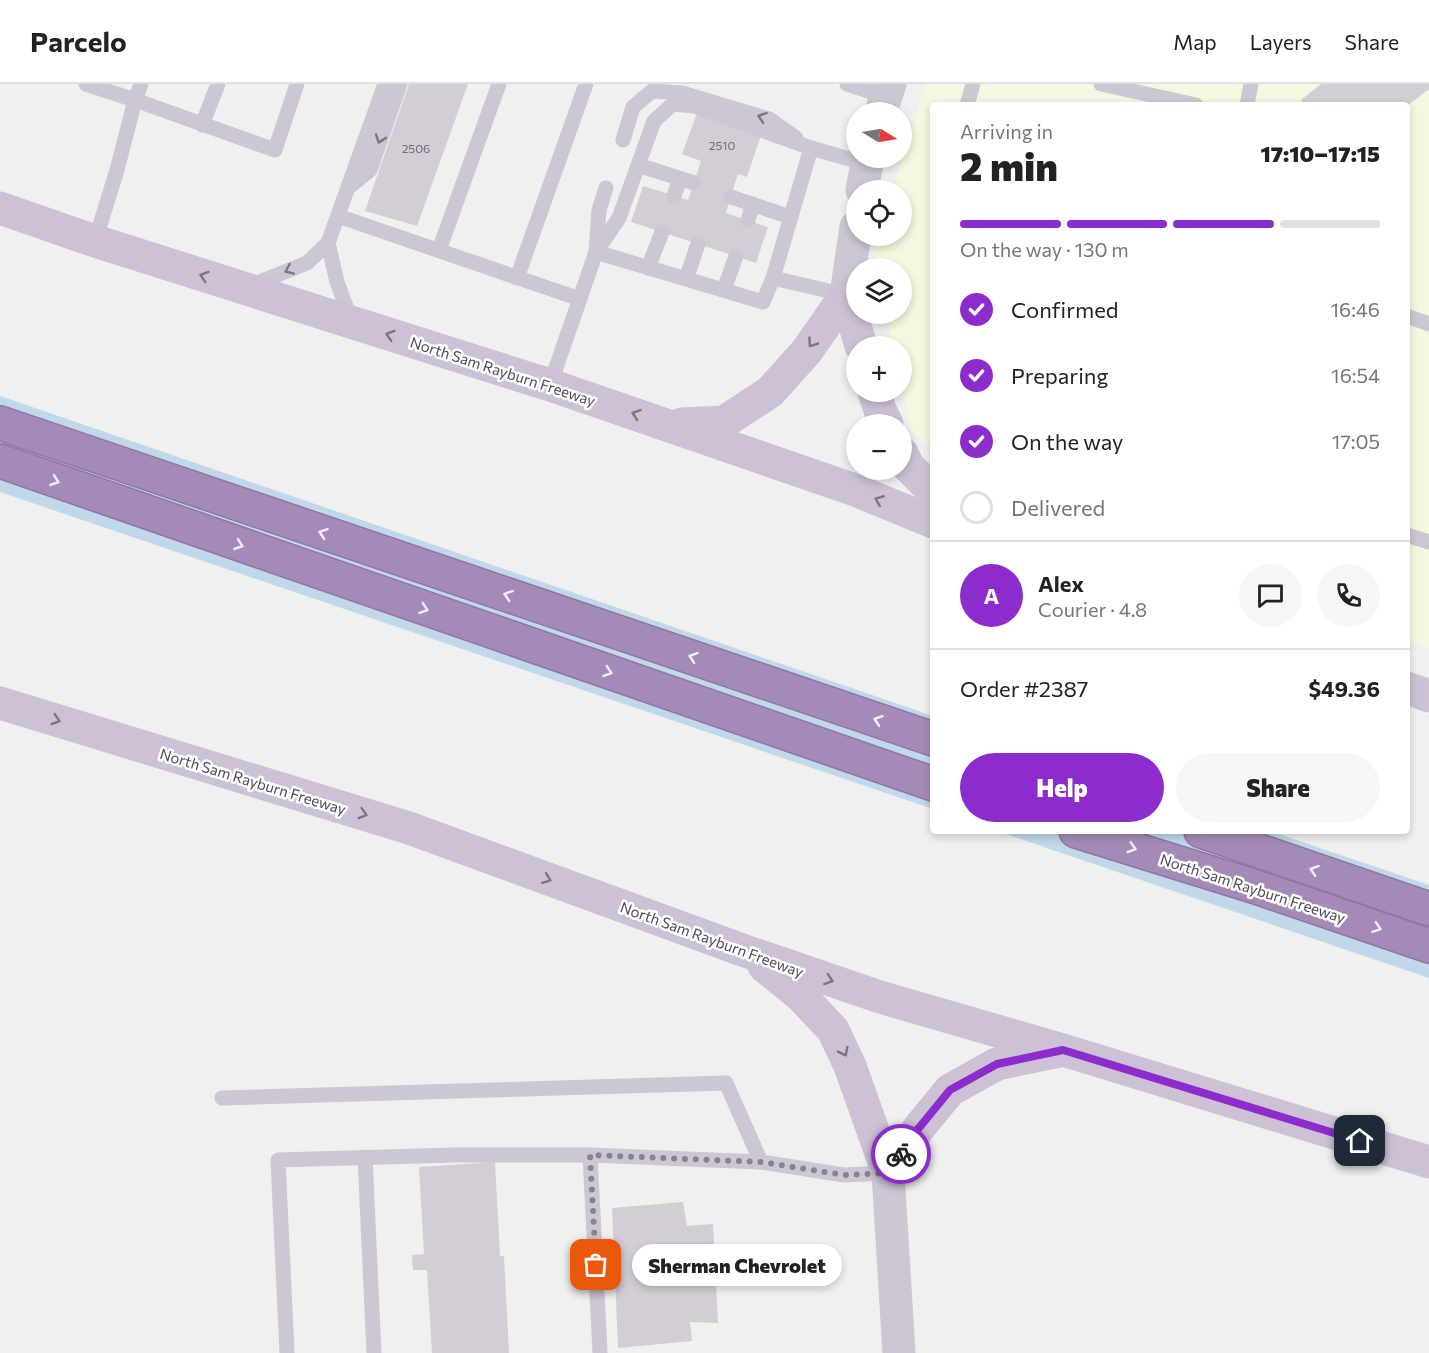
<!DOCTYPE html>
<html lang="en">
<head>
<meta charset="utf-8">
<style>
  :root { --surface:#fff; --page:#f6f6f6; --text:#222; --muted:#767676; --line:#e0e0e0; --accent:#8d2ccc }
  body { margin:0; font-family:Commissioner,sans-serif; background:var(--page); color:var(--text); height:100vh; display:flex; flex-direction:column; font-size:22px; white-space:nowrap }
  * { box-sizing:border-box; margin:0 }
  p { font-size:20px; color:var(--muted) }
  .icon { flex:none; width:33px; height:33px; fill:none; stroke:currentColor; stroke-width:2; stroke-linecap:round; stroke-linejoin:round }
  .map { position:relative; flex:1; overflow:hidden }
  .panel { position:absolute; left:930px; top:18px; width:480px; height:732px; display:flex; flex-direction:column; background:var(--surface); border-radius:6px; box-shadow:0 3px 9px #0003 }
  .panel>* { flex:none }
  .needle { width:39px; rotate:101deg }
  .controls { position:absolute; left:846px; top:18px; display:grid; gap:12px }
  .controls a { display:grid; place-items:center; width:66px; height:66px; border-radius:50%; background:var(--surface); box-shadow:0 3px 9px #0003; font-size:30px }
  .pin { position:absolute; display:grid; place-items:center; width:51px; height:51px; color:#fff; margin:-26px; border-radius:12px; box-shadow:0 3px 9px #0006 }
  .courier { position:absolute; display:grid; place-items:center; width:60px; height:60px; margin:-30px; border:4px solid #8d2ccc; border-radius:50%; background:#fff; color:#222; box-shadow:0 2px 8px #0007 }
  .bubble { position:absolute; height:42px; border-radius:21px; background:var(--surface); box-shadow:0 3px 9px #0003; font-size:20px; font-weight:800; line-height:42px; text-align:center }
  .summary em { font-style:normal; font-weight:800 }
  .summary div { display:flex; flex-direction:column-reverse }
  .summary { display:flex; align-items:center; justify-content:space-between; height:102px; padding:0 30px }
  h1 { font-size:39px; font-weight:800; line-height:45px }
  .bar { display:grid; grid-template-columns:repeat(4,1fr); gap:9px 6px; align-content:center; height:72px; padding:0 30px }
  .bar i { height:8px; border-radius:4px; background:var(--line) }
  .bar .current { background:var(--accent) }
  .bar p { grid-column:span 4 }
  .line { display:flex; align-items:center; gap:15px; padding:0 30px; border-top:2px solid var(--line) }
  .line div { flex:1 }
  .round { display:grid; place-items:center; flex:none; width:63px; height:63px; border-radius:32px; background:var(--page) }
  ol { padding:0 30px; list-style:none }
  li { display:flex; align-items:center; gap:18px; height:66px }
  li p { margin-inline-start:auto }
  li .icon { padding:6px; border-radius:50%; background:var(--accent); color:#fff; stroke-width:4 }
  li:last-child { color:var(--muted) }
  li i { width:33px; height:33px; border:3px solid var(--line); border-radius:50% }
  .cta { display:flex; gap:12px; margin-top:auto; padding:12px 30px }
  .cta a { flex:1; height:69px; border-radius:36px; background:var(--accent); color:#fff; font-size:24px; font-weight:800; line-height:69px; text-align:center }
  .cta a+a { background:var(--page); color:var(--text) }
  header { display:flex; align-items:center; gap:36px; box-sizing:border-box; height:84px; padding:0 30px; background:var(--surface); border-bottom:2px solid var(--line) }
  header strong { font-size:28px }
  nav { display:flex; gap:33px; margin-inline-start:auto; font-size:21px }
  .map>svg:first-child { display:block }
</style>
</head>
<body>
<header>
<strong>Parcelo</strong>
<nav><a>Map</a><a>Layers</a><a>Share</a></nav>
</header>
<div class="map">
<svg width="1429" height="1269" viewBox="0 0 1429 1269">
  <rect width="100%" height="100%" fill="#f0f0ee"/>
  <path fill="#f5f8e0" d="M926,0H1429V564L1407,556V21H933V366L911,347L902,301V262H893L886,230H902V184H877L873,167L878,152H902V106H892Z"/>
  <g fill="#c1d8ea">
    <path d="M0,312L933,632V725L0,408Z"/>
    <path d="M997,747H1270L1429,801V894Z"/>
  </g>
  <g fill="#d3ced5">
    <path d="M409,0H468L417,142L365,127Z"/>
    <path d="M1321,0H1429V5L1407,22L1305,21L1301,16Z"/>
    <path d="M697,29L761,51L747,93L738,90L726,129L768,143L756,179L631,138L643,102L688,116L701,77L682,70Z"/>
    <path d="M495,1078L500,1172H504L509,1269H432L427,1186H413L412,1171L424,1170L419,1083Z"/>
    <path d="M683,1118L687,1142L713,1140L718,1239L690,1238L692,1257L618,1264L612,1124Z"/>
  </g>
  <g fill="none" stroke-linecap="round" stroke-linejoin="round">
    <defs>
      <g id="motorway">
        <path d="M0,339L933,655"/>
        <path d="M0,377L933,700"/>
        <path d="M1076,747L1253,802L1429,862"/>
        <path d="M1201,747L1429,825"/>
      </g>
    </defs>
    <use href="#motorway" stroke="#9076a3" stroke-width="36"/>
    <g stroke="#cdc6d3" stroke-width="15">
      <path d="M86,0L135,16L117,86L95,157"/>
      <path d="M141,0L135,16L275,66L297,0"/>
      <path d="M847,0L886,13"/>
      <path d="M1101,0L1196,21"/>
      <path d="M967,21L973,0"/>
      <path d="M1247,21L1251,0"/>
      <path d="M202,41L218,0"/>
      <path d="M623,56L633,23L652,7L682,9L769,35L796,54"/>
      <path d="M638,81L694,99"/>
      <path d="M348,104L370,86L400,0"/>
      <path d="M674,112L680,95"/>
      <path d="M731,113L790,133"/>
      <path d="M338,132L580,215"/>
      <path d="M748,136L753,120"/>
      <path d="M328,159L337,198L351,236"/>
      <path d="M439,166L499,0"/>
      <path d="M596,168L619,134L654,37L673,20L695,22L811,64L867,80"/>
      <path d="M596,168L763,218L773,194L811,64"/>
      <path d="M648,184L662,148"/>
      <path d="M517,194L586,0"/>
      <path d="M773,194L846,211"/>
      <path d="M686,195L698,160"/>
      <path d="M250,202L307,179L328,159L385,0"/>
      <path d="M724,206L736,172"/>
      <path d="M1407,232L1429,240"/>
      <path d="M550,301L596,168L599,126L606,104"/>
      <path d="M1407,451L1429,458"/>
      <path d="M222,1014L726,999L761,1078"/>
      <path d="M590,1071L600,1269"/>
      <path d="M365,1073L374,1269"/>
      <path d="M287,1269L278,1076L454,1071H590L761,1078L844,1091L888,1089"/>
    </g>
    <g stroke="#cdc6d3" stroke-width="33">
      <path d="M881,28L890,0"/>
      <path d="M862,106L868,74"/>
      <path d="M846,211L856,143"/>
      <path d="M888,1089L899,1269"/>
    </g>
    <g stroke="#cdc2d5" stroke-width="33">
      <path d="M0,124L95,157L550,301L855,406L933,438"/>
      <path d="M846,211L861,262"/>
      <path d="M874,308L880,326L887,340"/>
      <path d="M682,340L724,338L770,308L806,268L846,211"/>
      <path d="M902,369L908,382L933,407"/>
      <path d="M1407,604L1429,612"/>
      <path d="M0,619L409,744L745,867L880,913L1063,966L1429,1078"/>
      <path d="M764,882L801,912L833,946L850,982L888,1089"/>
      <path d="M888,1089L918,1045L950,1006L997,980L1059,967"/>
    </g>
    <use href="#motorway" stroke="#a48bb7" stroke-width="33"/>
  </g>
  <defs><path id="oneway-chevron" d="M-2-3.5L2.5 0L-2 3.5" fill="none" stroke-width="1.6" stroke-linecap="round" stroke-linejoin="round" transform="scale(1.5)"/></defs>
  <g stroke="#7c7484">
    <use href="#oneway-chevron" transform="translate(762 33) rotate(-161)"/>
    <use href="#oneway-chevron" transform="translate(380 55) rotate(109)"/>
    <use href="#oneway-chevron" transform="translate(289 186) rotate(157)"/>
  </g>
  <g stroke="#7c7384">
    <use href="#oneway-chevron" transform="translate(204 192) rotate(-162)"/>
    <use href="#oneway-chevron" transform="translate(390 251) rotate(-162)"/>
    <use href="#oneway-chevron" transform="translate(812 259) rotate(125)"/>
    <use href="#oneway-chevron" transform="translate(636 330) rotate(-161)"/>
    <use href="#oneway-chevron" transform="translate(879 416) rotate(-158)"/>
    <use href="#oneway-chevron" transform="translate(56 636) rotate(17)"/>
    <use href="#oneway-chevron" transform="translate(363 730) rotate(17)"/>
    <use href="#oneway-chevron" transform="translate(547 795) rotate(20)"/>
    <use href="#oneway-chevron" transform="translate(829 896) rotate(19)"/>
    <use href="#oneway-chevron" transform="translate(844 968) rotate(64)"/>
  </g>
  <g stroke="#f1eef4">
    <use href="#oneway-chevron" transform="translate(55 397) rotate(19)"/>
    <use href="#oneway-chevron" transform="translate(323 449) rotate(-161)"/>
    <use href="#oneway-chevron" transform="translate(239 461) rotate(19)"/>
    <use href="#oneway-chevron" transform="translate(508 511) rotate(-161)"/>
    <use href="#oneway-chevron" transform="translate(424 525) rotate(19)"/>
    <use href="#oneway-chevron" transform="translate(693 573) rotate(-161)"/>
    <use href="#oneway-chevron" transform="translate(608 588) rotate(19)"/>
    <use href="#oneway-chevron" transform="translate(878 636) rotate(-161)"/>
    <use href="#oneway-chevron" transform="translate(1132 764) rotate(17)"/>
    <use href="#oneway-chevron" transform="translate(1314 786) rotate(-161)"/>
    <use href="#oneway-chevron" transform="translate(1377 844) rotate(19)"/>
  </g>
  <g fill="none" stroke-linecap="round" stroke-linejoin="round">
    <path stroke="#89838d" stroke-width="6" stroke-dasharray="0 10.8" d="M596,1181L590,1071L761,1078L844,1091L888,1089L901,1070"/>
    <path stroke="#8d2ccc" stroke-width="8" d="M901,1070L918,1045L950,1006L997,980L1063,966L1360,1057"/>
  </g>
  <g text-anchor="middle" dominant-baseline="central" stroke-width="5" stroke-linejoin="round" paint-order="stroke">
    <g font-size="12" fill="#726a78">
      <text x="722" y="61">2510</text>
      <text x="416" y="64">2506</text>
    </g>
    <g font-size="15" fill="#514859" stroke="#fff">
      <text transform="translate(503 287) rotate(18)">North Sam Rayburn Freeway</text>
      <text transform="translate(253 697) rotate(17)">North Sam Rayburn Freeway</text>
      <text transform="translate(1253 804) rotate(18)">North Sam Rayburn Freeway</text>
      <text transform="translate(712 855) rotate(20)">North Sam Rayburn Freeway</text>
    </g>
  </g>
</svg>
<div class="controls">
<a><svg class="needle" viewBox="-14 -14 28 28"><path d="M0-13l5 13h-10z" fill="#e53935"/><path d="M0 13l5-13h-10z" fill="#767676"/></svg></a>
<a><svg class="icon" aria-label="locate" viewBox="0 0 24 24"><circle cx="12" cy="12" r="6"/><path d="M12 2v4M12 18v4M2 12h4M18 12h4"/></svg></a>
<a><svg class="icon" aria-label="layers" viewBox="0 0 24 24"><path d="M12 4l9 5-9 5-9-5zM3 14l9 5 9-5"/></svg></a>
<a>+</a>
<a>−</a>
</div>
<div class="pin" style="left:596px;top:1181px;background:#ea580c"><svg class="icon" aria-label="bag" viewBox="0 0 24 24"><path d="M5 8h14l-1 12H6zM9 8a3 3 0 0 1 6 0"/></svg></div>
<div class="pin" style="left:1360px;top:1057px;background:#1f2937"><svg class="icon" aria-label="home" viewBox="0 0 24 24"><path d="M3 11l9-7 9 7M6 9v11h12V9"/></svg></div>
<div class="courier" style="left:901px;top:1070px"><svg class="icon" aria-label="bike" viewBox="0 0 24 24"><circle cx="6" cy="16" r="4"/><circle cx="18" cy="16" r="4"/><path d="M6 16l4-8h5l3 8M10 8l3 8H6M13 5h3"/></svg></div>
<div class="bubble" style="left:632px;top:1160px;width:210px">Sherman Chevrolet</div>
<section class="panel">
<div class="summary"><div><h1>2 min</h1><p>Arriving in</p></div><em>17:10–17:15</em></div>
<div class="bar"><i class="current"></i><i class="current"></i><i class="current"></i><i></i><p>On the way · 130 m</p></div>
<ol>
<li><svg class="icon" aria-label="check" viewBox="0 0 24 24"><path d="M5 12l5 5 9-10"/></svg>Confirmed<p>16:46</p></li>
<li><svg class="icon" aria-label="check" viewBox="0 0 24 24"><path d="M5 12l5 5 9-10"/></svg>Preparing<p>16:54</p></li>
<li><svg class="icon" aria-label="check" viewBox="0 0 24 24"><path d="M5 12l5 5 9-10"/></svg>On the way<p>17:05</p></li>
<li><i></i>Delivered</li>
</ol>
<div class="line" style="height:108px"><b class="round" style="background:var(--accent);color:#fff">A</b><div><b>Alex</b><p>Courier · 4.8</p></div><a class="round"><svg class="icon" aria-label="chat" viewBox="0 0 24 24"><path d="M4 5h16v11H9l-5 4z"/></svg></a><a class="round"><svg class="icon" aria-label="phone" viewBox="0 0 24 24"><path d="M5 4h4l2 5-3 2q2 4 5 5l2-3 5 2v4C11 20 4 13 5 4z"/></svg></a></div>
<div class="line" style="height:78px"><div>Order #2387</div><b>$49.36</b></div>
<div class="cta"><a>Help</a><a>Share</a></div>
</section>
</div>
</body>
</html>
